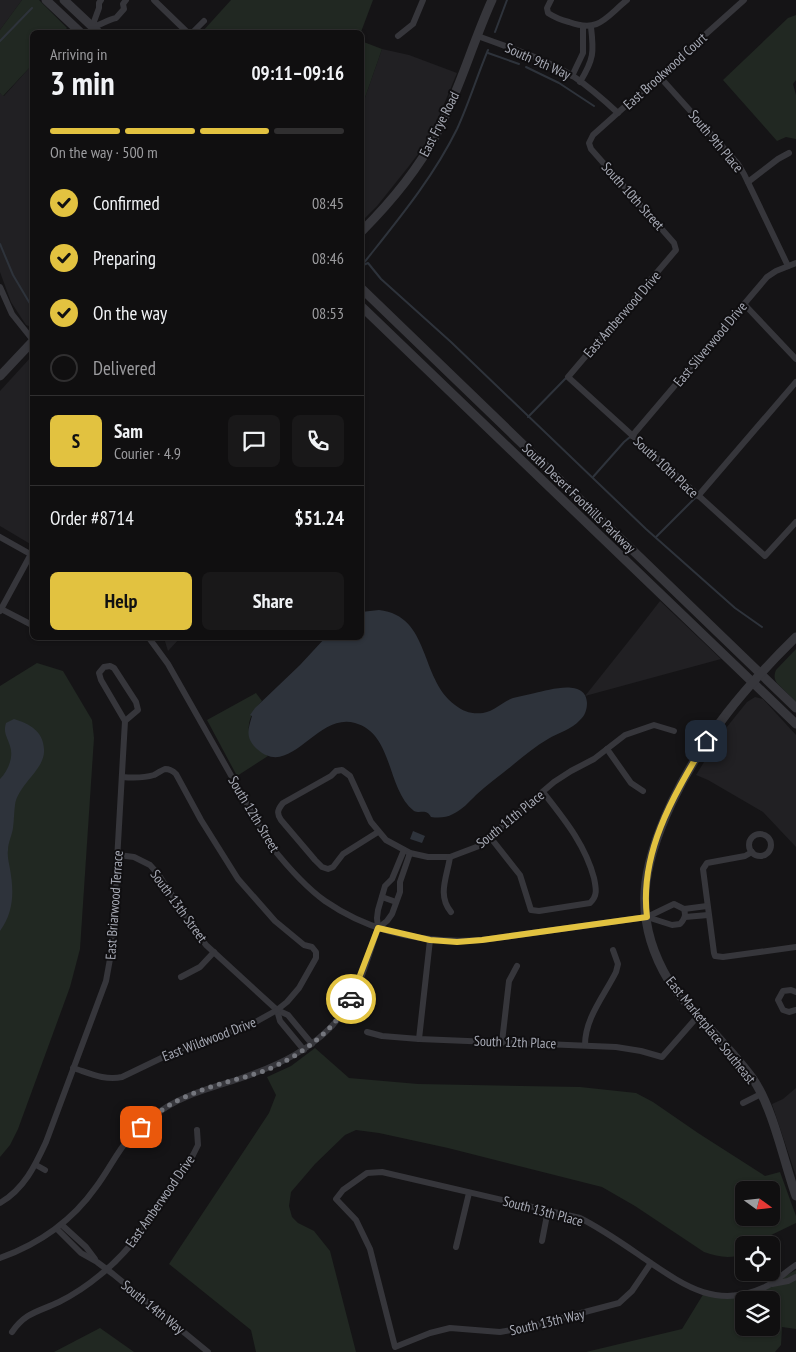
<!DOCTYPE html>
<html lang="en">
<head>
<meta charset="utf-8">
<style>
  :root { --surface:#100f10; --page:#191819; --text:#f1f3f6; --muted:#9c9c9f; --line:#302f30; --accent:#e2c240 }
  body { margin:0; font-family:"PT Sans Narrow",sans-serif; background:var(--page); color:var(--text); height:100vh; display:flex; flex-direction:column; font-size:19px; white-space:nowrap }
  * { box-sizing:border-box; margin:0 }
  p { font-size:16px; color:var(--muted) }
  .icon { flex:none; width:28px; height:28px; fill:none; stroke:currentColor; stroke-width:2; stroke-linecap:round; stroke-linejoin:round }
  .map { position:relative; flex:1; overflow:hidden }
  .drawer { position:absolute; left:30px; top:30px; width:334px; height:610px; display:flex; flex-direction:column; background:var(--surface); border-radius:8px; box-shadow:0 1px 4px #0004,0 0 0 1px var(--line) }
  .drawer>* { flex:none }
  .needle { width:32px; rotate:105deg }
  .fabs { position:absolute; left:735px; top:1181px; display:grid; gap:10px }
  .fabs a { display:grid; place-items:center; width:45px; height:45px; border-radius:8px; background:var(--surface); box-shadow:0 1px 4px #0004,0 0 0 1px var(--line); font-size:25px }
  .pin { position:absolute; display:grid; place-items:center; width:42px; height:42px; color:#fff; margin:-21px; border-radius:10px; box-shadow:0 2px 8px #0006 }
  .courier { position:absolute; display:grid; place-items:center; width:50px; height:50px; margin:-25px; border:4px solid #e2c240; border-radius:50%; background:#fff; color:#222; box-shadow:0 1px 6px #0007 }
  .headline em { font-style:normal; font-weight:600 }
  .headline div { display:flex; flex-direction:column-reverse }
  .headline { display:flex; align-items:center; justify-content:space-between; height:85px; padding:0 20px }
  h1 { font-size:32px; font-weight:600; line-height:38px }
  .bar { display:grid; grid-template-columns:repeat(4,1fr); gap:8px 5px; align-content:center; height:60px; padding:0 20px }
  .bar i { height:6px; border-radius:4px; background:var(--line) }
  .bar .on { background:var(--accent) }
  .bar p { grid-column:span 4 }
  .line { display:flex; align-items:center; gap:12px; padding:0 20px; border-top:1px solid var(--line) }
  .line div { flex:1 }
  .round { display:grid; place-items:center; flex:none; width:52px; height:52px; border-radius:8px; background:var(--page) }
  ol { padding:0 20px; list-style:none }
  li { display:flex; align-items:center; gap:15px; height:55px }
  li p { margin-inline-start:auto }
  li .icon { padding:5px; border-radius:50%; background:var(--accent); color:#111; stroke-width:4 }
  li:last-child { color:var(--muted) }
  li i { width:28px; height:28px; border:2px solid var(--line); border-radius:50% }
  .primary-button { display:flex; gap:10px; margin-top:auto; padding:10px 20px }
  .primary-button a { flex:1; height:58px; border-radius:8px; background:var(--accent); color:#111; font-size:20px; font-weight:600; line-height:58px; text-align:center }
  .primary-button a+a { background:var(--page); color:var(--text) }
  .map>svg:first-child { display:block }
</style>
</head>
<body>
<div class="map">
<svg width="796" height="1352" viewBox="0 0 796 1352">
  <rect width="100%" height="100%" fill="#151416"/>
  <g fill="#212023">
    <path d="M0,0H22L0,30Z"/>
    <path d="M382,49L409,55L457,73L439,116L427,142L409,166L377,206L361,222V109Z"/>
    <path d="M32,65V327L26,325L11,302L0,272V93L4,96Z"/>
    <path d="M32,356V545L0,526V391Z"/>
    <path d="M660,601L721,659L585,696L636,632Z"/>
    <path d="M164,638H180L168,651Z"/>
    <path d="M755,697L763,699L796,735V847L763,812L708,780L696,775L722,733L747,702Z"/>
    <path d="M796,1088V1176L772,1104L783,1099Z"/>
  </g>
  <g fill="#212822" fill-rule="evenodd">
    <path d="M22,0H39L67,28L63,32H32V65L3,96L0,93V30Z"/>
    <path d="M231,0H373L361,32H202Z"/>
    <path d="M796,15V80L793,84L796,95V139L786,137L777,141L723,80L788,18Z"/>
    <path d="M361,41L382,49L361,109Z"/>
    <path d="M796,649V702L777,683C774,679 774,675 776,670Z"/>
    <path d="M37,663L63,671L92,720L94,738L80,949L70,987L18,1129L10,1145L0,1157V686Z"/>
    <path d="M256,693L262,701C242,721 245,742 268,756L237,776L207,720Z"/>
    <path d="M315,1048L349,1078L418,1084L580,1087L636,1093L653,1102L698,1133L765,1176L780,1172L796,1216V1223L765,1238L757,1245H744V1254C730,1259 718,1257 704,1252L635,1206L602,1187L448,1148L379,1133L356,1130L345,1135L315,1164L291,1192L289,1206L292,1217L298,1223L314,1231L330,1251L356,1352H256L251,1330L169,1264L269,1113L276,1095L267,1077L291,1066ZM744,1190H771V1218H744Z"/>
    <path d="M796,1270V1329L782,1327L781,1345L775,1352H586L682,1329L704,1293L716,1296L763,1288ZM744,1300H771V1328H744Z"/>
    <path d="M100,1328L134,1352H54Z"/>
  </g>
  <g fill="#2e333b">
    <path d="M379,610C431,616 419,678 455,705C464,712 471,714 483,713C495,711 502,702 513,698C520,696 528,695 535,693C549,690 586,678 587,703C587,709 585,716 580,720C572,729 558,733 548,739C536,746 525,755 514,764C502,774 488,784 476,795C469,802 462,810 453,814C446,818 438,818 431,817C426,808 421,814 414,811C386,789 394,734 355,723C316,712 291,780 257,749C245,738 248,729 252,716L250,715L255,708L300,665L325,638H361V612Z"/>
    <path d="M14,719C30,724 43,731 44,749C46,769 18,784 15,805C14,813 14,820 13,828C12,835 8,843 8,850C7,856 9,863 10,869C14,891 14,912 0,931V779C8,771 14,757 10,746C7,736 3,733 6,723Z"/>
    <path d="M413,831L425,836L422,843L410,839Z"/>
  </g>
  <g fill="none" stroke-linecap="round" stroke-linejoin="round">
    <g stroke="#2e333b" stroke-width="2">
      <path d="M495,32L507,0"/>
      <path d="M0,41L32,8"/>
      <path d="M488,53L519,64"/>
      <path d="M526,67L559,83L594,106"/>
      <path d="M0,244L13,275L32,307"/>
      <path d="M363,264C397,221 433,178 457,129C469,103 477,76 488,50"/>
      <path d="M361,266L368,263L381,279L451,342L646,529L735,608L762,627"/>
      <path d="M528,417L566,378"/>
      <path d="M593,477L624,442L630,437"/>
      <path d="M656,537L696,497"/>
    </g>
    <g stroke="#36363b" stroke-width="6">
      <path d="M101,0L99,3V8L92,27C101,25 107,20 116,18L124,9L123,4L126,0"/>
      <path d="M154,0L187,32"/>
      <path d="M551,0L547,8L548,13C554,17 561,20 569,22C599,33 605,18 627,0"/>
      <path d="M744,0L593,135L589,143L591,149L674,243L676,250L568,377L765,556L796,522"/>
      <path d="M193,32L204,21"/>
      <path d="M398,36L413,24L423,0"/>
      <path d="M478,36C509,48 544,58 573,76C589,87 604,100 618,113"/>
      <path d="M572,76L583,53V27"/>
      <path d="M659,76L738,164L744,174L788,266"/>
      <path d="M580,82C594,59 594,52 591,27"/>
      <path d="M748,182L778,159L789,153"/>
      <path d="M0,287L12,314L32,339"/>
      <path d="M744,304L796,359"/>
      <path d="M632,436L767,277L776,271L796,263"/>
      <path d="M698,496L796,382"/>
      <path d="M0,537L32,555"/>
      <path d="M1,609L32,625"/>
      <path d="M0,611L31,554"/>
      <path d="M149,638L168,664L271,846C287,866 304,886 325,901C373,934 425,944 482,940L647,917L674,904L684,909C686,915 685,919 680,924L672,925L647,917"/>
      <path d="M607,749L631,783L643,791"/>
      <path d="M378,832L343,854L333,867L328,869L322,867L315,860L281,820C276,813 278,809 283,803L331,776L336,771L342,770L350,776L371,822L386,840L410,853L428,857H450L479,846L554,782L571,771L594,759L625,735L654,725L674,731"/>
      <circle cx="760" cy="845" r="11"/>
      <path d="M490,837L520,875L531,910L539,911L590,903C598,896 596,888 594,878C585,844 564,819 543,792"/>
      <path d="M752,852L745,856L707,863L703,869L714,953L715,956L723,957L796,947"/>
      <path d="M118,855L134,857L150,865L158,874L195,930L206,945L277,1010L288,1015L312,1044"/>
      <path d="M450,857C447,877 437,895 451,912"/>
      <path d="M382,897L396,902"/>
      <path d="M684,909L707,906"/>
      <path d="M685,917L708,915"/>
      <path d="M378,928L387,921L392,914L400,892V882L410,853"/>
      <path d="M181,977L200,967L214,952"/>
      <path d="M796,992L791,990L783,991L778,1000L783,1010L789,1012L796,1010"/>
      <path d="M277,1010L280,1021L304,1050"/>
      <path d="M367,1032L382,1036L419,1039L616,1047L641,1051L662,1057L698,1016"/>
      <path d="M419,1039L430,940"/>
      <path d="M502,1042L509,981L517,966"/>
      <path d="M585,1045C585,1018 604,996 616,972L618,964L613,950"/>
      <path d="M73,1068C89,1073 105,1081 122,1077L176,1051L252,1024L277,1010L287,1002L299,988L316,958V952L312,947L304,945L275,921L238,879L201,820L176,774C173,771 170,769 165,769C162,770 158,773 154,775C144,778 133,778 122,777"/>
      <path d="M743,1103L761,1094"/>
      <path d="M36,1165L45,1170"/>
      <path d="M0,1203C24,1189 35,1166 46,1142L106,981L112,948L125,721L101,680L99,673L104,667L110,666L114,668L136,702L138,710L125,721"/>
      <path d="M62,1225L86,1247L95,1259"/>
      <path d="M57,1229L81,1253L97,1262L113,1274L208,1352"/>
      <path d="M542,1241L548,1210"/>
      <path d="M456,1247L469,1193"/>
      <path d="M0,1258C39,1244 72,1221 96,1187C108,1171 117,1152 130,1137C136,1131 143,1125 150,1119C174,1098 206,1089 236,1080C277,1066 316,1049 343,1013C359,992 369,953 378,928L377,918L378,910L385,886L392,879L404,850"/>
      <path d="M651,1263L632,1291L619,1303L524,1328L500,1332L450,1328L430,1333L395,1347L370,1249L356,1220L336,1199L343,1190L367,1173L382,1172L580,1218C604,1230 626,1246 648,1261C686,1287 718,1309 765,1287C776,1282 785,1272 796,1265"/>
      <path d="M772,1284L788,1281L796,1277"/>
      <path d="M12,1332C26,1312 38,1312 59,1302C73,1295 88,1285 100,1275C140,1243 165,1197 193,1155L198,1145L197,1130"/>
    </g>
    <g stroke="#36363b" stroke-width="9">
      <path d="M46,0L80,32"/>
      <path d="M64,0L98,32"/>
      <path d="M361,232C390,203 417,171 436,135C459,92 472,44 492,0"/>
      <path d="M361,288L796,708"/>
      <path d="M361,306L796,724"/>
      <path d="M0,376L32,342"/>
      <path d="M796,637C745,687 703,737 672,802C642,866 631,918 669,981C677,994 688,1005 698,1016C717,1036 737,1057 753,1079C773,1108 784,1162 796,1196"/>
    </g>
  </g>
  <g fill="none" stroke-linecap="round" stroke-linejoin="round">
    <path stroke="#74767d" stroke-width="5" stroke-dasharray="0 9" d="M141,1127C154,1115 169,1104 185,1097C210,1085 238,1080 264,1071C299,1057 333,1032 351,999"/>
    <path stroke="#e2c240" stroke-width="6" d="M351,999L378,928L430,940L457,942L482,940L647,917C639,852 674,795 706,741"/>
  </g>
  <g text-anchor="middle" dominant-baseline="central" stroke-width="4" stroke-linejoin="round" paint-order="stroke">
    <g font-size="14" fill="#a7aab5" stroke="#100f11">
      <text transform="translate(538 61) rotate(24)">South 9th Way</text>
      <text transform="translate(665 71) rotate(-42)">East Brookwood Court</text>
      <text transform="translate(439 124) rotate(-63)">East Frye Road</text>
      <text transform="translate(716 141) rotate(50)">South 9th Place</text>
      <text transform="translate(633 196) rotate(48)">South 10th Street</text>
      <text transform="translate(622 314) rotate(-49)">East Amberwood Drive</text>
      <text transform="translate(710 344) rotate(-50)">East Silverwood Drive</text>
      <text transform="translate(666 467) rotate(43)">South 10th Place</text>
      <text transform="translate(579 498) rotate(44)">South Desert Foothills Parkway</text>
      <text transform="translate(254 814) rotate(59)">South 12th Street</text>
      <text transform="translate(510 819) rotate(-39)">South 11th Place</text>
      <text transform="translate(114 905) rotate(-86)">East Briarwood Terrace</text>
      <text transform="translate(179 906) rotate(54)">South 13th Street</text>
      <text transform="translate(711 1030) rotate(51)">East Marketplace Southeast</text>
      <text transform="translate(209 1039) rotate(-21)">East Wildwood Drive</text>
      <text transform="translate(515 1042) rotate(2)">South 12th Place</text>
      <text transform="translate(160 1201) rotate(-55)">East Amberwood Drive</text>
      <text transform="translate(543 1211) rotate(15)">South 13th Place</text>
      <text transform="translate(153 1307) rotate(39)">South 14th Way</text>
      <text transform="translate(547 1322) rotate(-13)">South 13th Way</text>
    </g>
  </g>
</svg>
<div class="fabs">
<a><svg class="needle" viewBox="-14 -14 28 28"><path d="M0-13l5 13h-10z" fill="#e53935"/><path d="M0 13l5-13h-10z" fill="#9c9c9f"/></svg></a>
<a><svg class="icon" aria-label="locate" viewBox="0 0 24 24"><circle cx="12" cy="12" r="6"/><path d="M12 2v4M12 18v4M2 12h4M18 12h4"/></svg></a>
<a><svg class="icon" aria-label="layers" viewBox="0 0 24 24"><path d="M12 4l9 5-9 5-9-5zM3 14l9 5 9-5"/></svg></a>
</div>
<div class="pin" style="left:141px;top:1127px;background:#ea580c"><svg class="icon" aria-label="bag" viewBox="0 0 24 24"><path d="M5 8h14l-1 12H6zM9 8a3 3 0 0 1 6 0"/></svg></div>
<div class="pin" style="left:706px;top:741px;background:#1f2937"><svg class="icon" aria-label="home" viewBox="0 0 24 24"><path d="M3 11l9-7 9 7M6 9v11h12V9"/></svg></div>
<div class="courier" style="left:351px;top:999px"><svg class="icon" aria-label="car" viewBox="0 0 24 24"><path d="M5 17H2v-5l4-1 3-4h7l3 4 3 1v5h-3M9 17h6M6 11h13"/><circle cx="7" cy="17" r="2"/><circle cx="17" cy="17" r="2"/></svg></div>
<section class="drawer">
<div class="headline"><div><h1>3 min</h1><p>Arriving in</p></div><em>09:11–09:16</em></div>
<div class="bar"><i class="on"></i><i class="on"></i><i class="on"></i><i></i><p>On the way · 500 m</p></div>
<ol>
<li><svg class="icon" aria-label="check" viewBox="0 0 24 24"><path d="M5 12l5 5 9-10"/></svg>Confirmed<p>08:45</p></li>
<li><svg class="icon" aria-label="check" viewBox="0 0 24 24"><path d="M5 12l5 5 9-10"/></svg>Preparing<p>08:46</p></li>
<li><svg class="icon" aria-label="check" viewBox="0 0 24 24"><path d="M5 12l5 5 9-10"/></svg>On the way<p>08:53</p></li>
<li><i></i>Delivered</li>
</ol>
<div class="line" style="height:90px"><b class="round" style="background:var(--accent);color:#111">S</b><div><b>Sam</b><p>Courier · 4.9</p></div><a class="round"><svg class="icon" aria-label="chat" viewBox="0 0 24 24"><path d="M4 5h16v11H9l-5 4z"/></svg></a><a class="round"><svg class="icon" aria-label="phone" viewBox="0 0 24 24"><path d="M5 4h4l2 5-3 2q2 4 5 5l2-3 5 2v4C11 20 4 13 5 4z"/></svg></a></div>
<div class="line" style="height:65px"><div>Order #8714</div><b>$51.24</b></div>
<div class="primary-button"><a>Help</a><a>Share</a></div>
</section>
</div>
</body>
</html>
